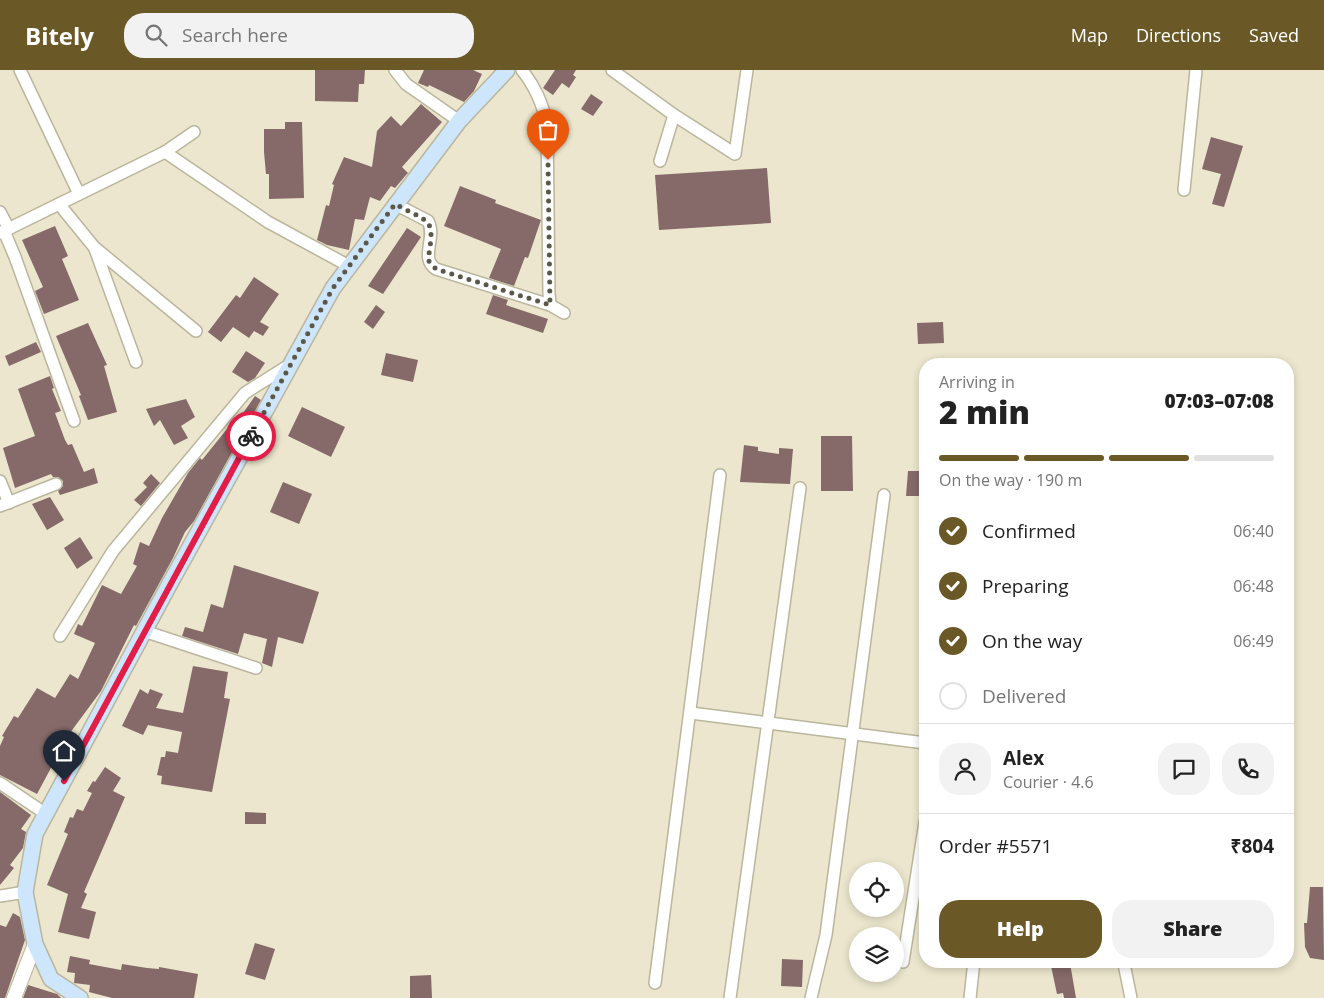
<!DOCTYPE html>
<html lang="en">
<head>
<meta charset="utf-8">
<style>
  :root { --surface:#fff; --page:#f2f2f2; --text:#222; --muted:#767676; --line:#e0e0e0; --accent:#6a5926 }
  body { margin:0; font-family:"Open Sans",sans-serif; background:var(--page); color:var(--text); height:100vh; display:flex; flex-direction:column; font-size:19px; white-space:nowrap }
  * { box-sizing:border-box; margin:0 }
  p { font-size:16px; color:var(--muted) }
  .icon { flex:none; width:28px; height:28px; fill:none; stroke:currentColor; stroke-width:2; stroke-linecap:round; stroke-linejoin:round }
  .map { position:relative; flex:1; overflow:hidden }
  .side { position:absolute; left:919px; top:288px; width:375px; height:610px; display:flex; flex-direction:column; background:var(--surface); border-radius:20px; box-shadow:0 2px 8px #0003 }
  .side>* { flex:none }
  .fabs { position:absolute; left:849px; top:792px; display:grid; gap:10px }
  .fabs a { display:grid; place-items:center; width:55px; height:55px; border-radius:50%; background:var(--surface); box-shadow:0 2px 8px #0003; font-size:25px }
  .pin { position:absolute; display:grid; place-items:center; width:42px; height:42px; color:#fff; margin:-51px -21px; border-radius:50% 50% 50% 0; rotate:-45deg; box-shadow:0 0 5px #0007 }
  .pin .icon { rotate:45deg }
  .courier { position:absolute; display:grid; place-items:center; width:50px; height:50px; margin:-25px; border:4px solid #e11d48; border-radius:50%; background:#fff; color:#222; box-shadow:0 1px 6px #0007 }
  .headline em { font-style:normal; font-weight:800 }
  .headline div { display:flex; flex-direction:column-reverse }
  .headline { display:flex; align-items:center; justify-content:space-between; height:85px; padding:0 20px }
  h1 { font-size:32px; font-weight:800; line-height:38px }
  .bar { display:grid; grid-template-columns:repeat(4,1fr); gap:8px 5px; align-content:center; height:60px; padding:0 20px }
  .bar i { height:6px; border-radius:4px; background:var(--line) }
  .bar .on { background:var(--accent) }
  .bar p { grid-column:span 4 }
  .line { display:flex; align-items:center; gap:12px; padding:0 20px; border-top:1px solid var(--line) }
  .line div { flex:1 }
  .round { display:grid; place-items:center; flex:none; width:52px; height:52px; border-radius:20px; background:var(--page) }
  ol { padding:0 20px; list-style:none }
  li { display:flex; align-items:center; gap:15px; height:55px }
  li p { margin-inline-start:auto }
  li .icon { padding:5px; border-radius:50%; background:var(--accent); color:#fff; stroke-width:4 }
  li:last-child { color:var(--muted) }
  li i { width:28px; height:28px; border:2px solid var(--line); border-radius:50% }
  .button { display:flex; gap:10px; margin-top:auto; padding:10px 20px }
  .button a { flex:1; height:58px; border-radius:20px; background:var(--accent); color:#fff; font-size:20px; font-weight:800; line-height:58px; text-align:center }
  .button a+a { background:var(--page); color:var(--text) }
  header { display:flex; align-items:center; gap:30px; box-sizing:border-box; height:70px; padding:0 25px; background:var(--accent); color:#fff }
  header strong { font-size:24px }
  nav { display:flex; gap:28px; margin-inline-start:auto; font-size:18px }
  .search { width:350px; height:45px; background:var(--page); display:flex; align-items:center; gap:12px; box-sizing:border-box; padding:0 18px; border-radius:20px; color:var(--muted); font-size:19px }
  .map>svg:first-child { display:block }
</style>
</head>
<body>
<header>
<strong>Bitely</strong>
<div class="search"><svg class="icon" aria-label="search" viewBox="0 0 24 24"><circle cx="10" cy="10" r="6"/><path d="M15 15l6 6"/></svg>Search here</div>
<nav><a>Map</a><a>Directions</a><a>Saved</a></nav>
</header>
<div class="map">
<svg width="1324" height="928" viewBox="0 0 1324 928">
  <rect width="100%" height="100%" fill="#ebe6cd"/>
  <g fill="#856a69">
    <path d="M315,0H365L364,14H359L358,32L315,31Z"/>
    <path d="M424,0H473L482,4L474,21L464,32L429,15L428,17L418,13Z"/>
    <path d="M555,0H576L573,5L576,7L569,18L562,13L553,25L543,18Z"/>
    <path d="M591,24L603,32L593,46L581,39Z"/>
    <path d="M421,34L442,52L402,97L408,103L406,105L395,118L391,116L380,131L370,127L364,150L355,149L349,180L327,175L317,170L326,135L329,136L334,115L332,114L344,87L372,97L377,61L391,46L401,56Z"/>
    <path d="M285,52H302L304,128L269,129V104H266L264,82V59H285Z"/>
    <path d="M1211,67L1243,76L1224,137L1212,134L1221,104L1202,99Z"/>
    <path d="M767,98L771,153L659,160L655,105Z"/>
    <path d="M460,116L496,130L495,133L541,150L528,188L525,187L514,216L489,208L501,179L444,156Z"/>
    <path d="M55,156L68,186L62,189L79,230L44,244L35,221L43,217L22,170Z"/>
    <path d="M407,158L421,167L383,224L368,216Z"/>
    <path d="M254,207L279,224L260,252L269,257L263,266L254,261L249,268L233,257L221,272L208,262L236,225L240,228Z"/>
    <path d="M493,225L508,230L506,235L548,249L543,263L486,244Z"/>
    <path d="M376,235L385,242L373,259L364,252Z"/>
    <path d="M943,252L944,273L918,274L917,253Z"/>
    <path d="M88,253L107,295L104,296L117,342L88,350L79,326L81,325L56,266Z"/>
    <path d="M36,272L41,282L9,296L5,286Z"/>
    <path d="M246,281L265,293L255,308L248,312L232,302Z"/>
    <path d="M386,283L418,290L413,312L381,305Z"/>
    <path d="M50,306L54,318L52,319L61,341L55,343L65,370L68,375L72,374L84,402L94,398L98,413L60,425L58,421L63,416V411L58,407H53L51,404L15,418L3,378L35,366L18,319Z"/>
    <path d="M255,326L261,330L194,451L185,462L173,488L136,556L134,555L101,621L64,671L68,673L54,697L52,696L37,724L0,705V676L4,667L2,666L14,646L18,648L37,618L55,628L70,604L78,609L95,573L74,564L78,554L82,556L102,515L121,524L137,496L133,494L140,472L149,476L162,448L188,403L200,388L202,390L239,344L241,346Z"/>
    <path d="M186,329L195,347L181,356L188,368L174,375L160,350L154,356L146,339Z"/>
    <path d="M302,337L345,357L331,387L288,366Z"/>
    <path d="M821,366H852L853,421H821Z"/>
    <path d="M744,375L758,377V381L779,384V378L793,379L790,414L740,412Z"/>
    <path d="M908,401H925V426H906Z"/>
    <path d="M151,404L160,413L141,436L134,430L147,417L143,413Z"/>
    <path d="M283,412L312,424L299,454L270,442Z"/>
    <path d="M50,427L64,450L47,460L32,434Z"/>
    <path d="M80,467L93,488L77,499L64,478Z"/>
    <path d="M234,495L319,522L303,574L278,567L272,597L262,593L267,569L244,563L238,584L182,566L185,557L203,562L211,534L223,538Z"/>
    <path d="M193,596L228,602L224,628L230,629L212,722L161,714L162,706L157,705L161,687H165L166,681L178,683L182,662L148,655L143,665L122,656L140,619L148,624L150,619L163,624L156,638L183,643Z"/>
    <path d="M105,697L121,708L113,721L125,727L84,822L87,824L81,838L96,842L89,869L58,862L68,824L47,815L68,764L64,762L70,747L73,748L77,739L83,741L92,723L87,721L93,711L95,712Z"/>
    <path d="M0,722L31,745L21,759L26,762L23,778L10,795L14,798L0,815Z"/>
    <path d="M245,742L266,743V754H245Z"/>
    <path d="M1310,817H1323L1324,890L1310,888L1305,877L1304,853H1307Z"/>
    <path d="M13,843L20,847L25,870L5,928H0V855L6,857Z"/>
    <path d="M255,873L275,879L265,910L245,904Z"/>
    <path d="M70,886L90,890L89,894L121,900L122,894L147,898L159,899V897L198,904L194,928H112L89,922L90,915L74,913L75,903L67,902Z"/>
    <path d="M782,889L803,890L802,917L781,916Z"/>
    <path d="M1070,893L1076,928H1064L1063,923L1057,924L1051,896Z"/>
    <path d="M431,905L432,928H410V906Z"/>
    <path d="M28,915L57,924L61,928H23Z"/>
  </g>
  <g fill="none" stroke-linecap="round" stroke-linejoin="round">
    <defs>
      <g id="minor">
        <path d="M20,0L79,124"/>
        <path d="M395,0L406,14L459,51"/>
        <path d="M522,0C535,17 542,32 547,54L549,223L550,235L564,243"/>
        <path d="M612,0L674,45L660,91"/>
        <path d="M674,45L735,84L747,0"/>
        <path d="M165,82L268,152L349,196"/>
        <path d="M1184,120L1196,0"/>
        <path d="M59,134L94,177L196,261"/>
        <path d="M395,134L428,151C437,168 419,188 436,199L550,235"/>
        <path d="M0,142L9,159"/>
        <path d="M4,161L165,82L194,62"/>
        <path d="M0,163L4,161L15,187L74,351"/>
        <path d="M95,179L136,292"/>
        <path d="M0,411L9,433"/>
        <path d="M0,436L56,414"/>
        <path d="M144,561L256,598"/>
        <path d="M60,566L113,481L245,323L291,294"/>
        <path d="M691,643L925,673"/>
        <path d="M0,713L46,744"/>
        <path d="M0,826L25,822"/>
        <path d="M903,892L925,752"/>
        <path d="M1124,894L1131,928"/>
        <path d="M655,913L720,405"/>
        <path d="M730,928L800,418"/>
        <path d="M811,928L826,865L884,425"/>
        <path d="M970,928L974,891"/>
      </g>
      <path id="tertiary" d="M14,928L35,874"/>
      <path id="secondary" d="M80,928L51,909L35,874L25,822L35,764L168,517L333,218L459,51L507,0"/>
    </defs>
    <use href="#minor" stroke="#bab69d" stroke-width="14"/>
    <use href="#tertiary" stroke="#bab69d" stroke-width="16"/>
    <use href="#secondary" stroke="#bab69d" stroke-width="18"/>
    <use href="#minor" stroke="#fff" stroke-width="11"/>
    <use href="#tertiary" stroke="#fff" stroke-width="14"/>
    <use href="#secondary" stroke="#cee6fc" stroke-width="15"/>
  </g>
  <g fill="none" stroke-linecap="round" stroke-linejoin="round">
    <path stroke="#5b584a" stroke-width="5" stroke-dasharray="0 9" d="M251,366L333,218L395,134C432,154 435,147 428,190L436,199L550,235L548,90"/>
    <path stroke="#e11d48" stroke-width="6" d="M64,711L251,366"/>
  </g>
</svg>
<div class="fabs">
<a><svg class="icon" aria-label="locate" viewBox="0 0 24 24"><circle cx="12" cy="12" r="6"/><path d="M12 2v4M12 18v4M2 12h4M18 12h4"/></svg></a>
<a><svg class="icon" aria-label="layers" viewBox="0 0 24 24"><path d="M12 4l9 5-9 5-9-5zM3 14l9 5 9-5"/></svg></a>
</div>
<div class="pin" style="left:548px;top:90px;background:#ea580c"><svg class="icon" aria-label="bag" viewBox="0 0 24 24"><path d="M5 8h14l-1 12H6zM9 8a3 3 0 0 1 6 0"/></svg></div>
<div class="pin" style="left:64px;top:711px;background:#1f2937"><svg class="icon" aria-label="home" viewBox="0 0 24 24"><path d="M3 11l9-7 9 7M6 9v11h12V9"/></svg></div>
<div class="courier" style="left:251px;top:366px"><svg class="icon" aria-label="bike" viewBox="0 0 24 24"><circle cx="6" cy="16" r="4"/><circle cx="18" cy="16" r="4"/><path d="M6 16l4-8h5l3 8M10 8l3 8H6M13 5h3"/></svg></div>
<section class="side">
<div class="headline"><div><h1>2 min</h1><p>Arriving in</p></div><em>07:03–07:08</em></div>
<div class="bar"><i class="on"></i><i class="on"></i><i class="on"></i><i></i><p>On the way · 190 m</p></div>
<ol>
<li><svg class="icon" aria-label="check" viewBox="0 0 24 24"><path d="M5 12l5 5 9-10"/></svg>Confirmed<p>06:40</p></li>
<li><svg class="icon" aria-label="check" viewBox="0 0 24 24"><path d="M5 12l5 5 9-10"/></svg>Preparing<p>06:48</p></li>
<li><svg class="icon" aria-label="check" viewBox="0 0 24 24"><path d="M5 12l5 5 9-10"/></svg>On the way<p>06:49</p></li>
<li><i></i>Delivered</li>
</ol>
<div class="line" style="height:90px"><a class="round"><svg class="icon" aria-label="person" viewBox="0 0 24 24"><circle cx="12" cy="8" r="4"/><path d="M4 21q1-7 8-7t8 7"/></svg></a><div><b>Alex</b><p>Courier · 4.6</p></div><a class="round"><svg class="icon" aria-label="chat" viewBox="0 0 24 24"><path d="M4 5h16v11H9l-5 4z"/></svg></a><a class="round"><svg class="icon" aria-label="phone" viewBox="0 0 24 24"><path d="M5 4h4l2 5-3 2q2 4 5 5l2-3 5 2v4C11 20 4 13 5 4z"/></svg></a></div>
<div class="line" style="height:65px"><div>Order #5571</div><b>₹804</b></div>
<div class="button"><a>Help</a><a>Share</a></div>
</section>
</div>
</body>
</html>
